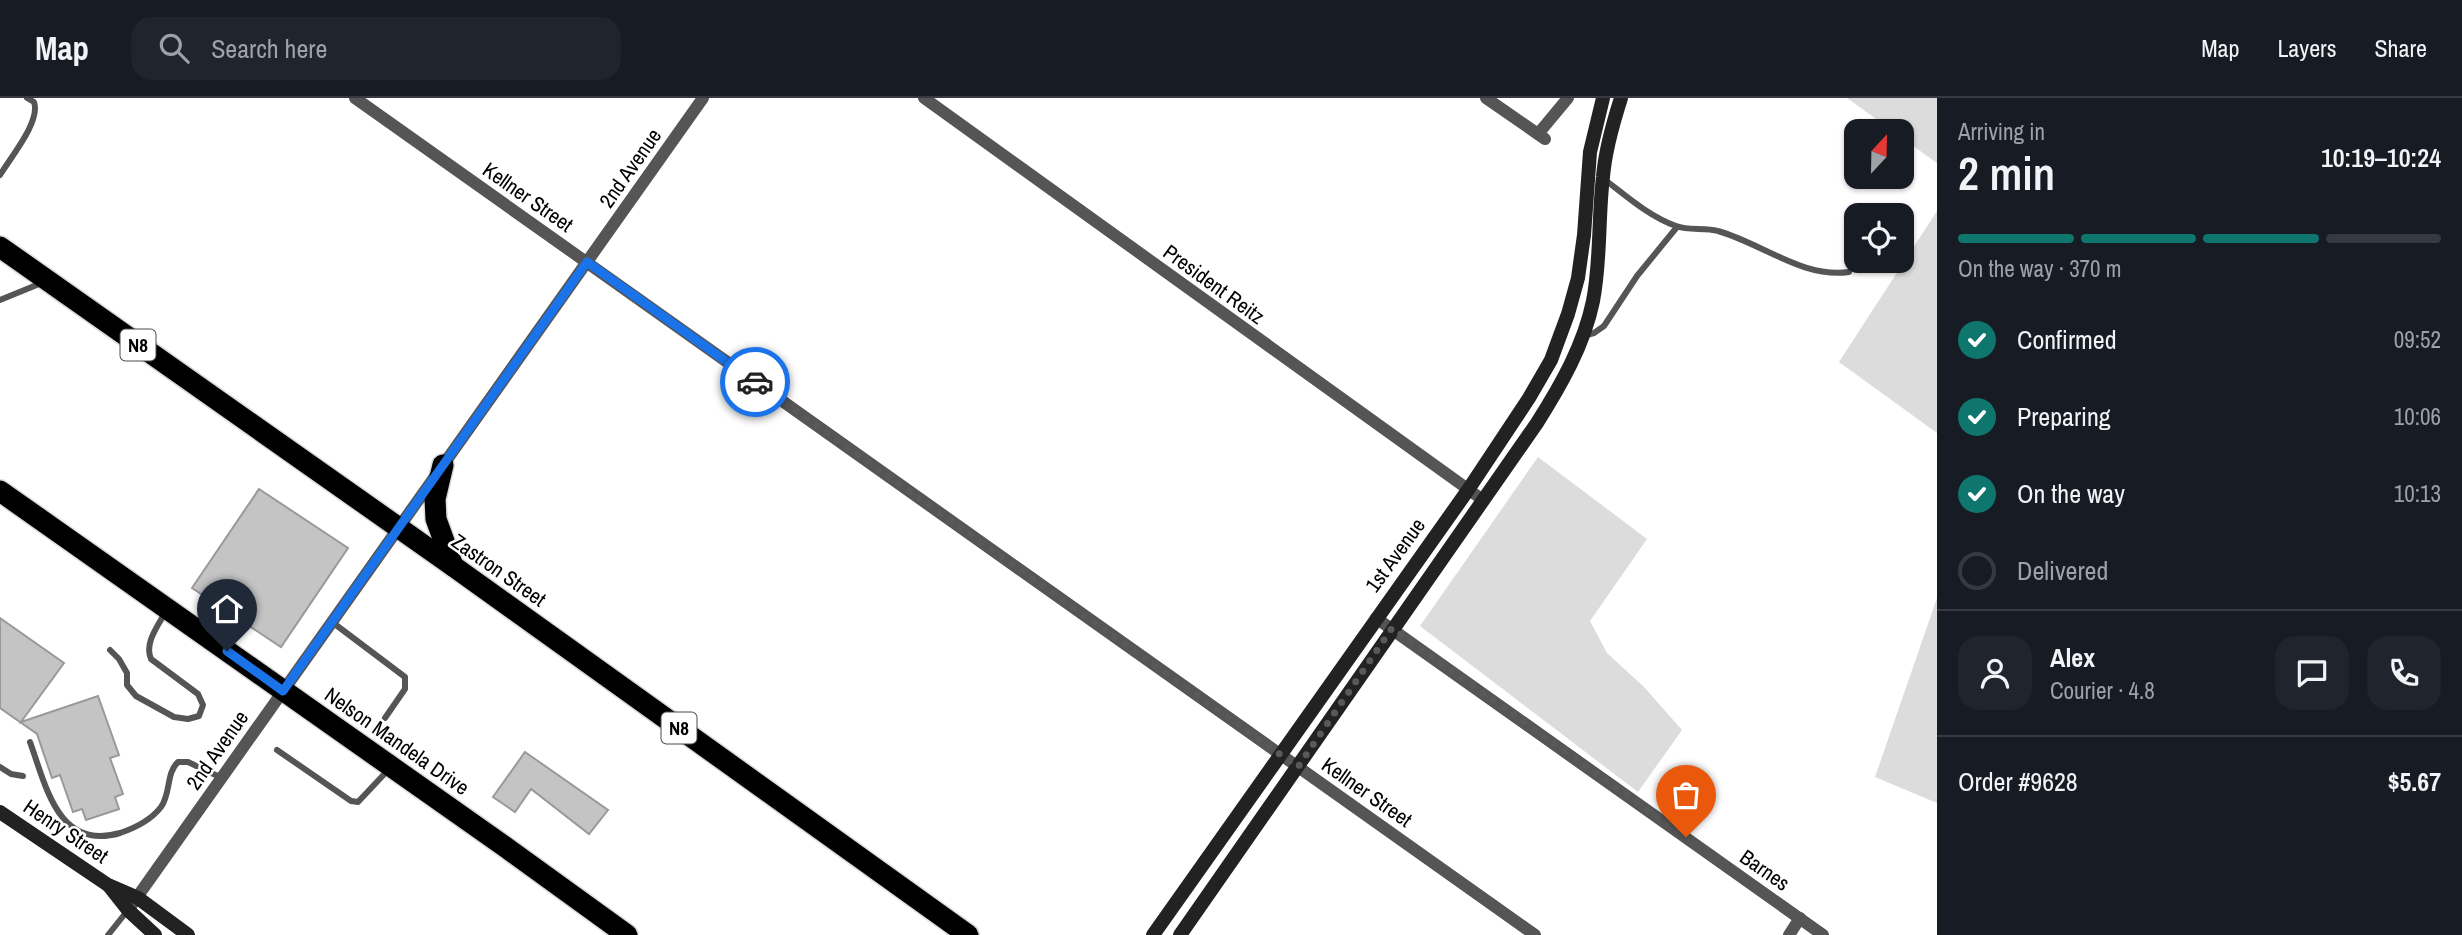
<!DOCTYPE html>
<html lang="en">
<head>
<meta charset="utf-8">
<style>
  :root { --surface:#171b24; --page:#20242c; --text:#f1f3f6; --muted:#9ea1a6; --line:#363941; --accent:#0f766e }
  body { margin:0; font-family:"Archivo Narrow",sans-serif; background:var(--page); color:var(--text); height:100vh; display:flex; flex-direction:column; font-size:26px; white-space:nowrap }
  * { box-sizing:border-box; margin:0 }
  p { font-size:23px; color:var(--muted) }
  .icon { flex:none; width:38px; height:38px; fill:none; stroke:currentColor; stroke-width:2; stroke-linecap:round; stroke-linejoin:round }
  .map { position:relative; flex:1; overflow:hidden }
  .details { display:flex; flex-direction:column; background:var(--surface); width:525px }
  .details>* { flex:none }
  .needle { width:46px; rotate:22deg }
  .tools { position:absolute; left:1844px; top:21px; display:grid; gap:14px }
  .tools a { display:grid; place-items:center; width:70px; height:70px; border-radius:14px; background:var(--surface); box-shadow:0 2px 5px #0004; font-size:35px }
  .pin { position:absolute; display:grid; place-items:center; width:60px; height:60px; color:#fff; margin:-72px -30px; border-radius:50% 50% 50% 0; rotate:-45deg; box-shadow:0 0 7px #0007 }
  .pin .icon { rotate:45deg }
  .courier { position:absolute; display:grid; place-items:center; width:70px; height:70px; margin:-35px; border:5px solid #1a73e8; border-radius:50%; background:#fff; color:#222; box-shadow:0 2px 9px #0007 }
  .headline em { font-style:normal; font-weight:600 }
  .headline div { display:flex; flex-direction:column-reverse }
  .headline { display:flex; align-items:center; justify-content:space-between; height:119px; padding:0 21px }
  h1 { font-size:46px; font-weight:600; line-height:52px }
  .bar { display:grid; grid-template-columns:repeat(4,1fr); gap:10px 7px; align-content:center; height:84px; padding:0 21px }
  .bar i { height:9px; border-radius:5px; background:var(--line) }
  .bar .current { background:var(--accent) }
  .bar p { grid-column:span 4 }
  .line { display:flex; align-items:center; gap:18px; padding:0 21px; border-top:2px solid var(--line) }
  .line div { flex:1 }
  .round { display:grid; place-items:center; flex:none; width:74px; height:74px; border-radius:21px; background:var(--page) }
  ol { padding:0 21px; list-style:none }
  li { display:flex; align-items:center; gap:21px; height:77px }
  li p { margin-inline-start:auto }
  li .icon { padding:7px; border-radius:50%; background:var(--accent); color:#fff; stroke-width:4 }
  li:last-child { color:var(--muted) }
  li i { width:38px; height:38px; border:4px solid var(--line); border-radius:50% }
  header { display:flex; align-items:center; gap:42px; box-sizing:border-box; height:98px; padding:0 35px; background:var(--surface); border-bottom:2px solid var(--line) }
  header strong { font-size:33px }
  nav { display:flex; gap:38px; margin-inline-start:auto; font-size:24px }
  .search { width:490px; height:63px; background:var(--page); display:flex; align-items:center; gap:18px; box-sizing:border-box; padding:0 24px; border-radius:21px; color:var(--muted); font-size:26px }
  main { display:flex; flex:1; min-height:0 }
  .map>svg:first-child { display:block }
</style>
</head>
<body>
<header>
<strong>Map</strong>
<div class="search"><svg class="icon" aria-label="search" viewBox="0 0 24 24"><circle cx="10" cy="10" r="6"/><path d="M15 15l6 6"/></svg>Search here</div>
<nav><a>Map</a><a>Layers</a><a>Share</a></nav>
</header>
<main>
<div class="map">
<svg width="1937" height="837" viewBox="0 0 1937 837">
  <rect width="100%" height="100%" fill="#fff"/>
  <g fill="#dcdcdc">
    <path d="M1847,0H1937V65L1902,40V33H1893Z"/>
    <path d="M1937,113V335L1839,264Z"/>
    <path d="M1538,359L1647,441L1590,523L1607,555L1644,589L1682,632L1638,694L1420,528Z"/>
    <path d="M1937,500V705L1875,679Z"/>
  </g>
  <g fill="#c4c4c4" stroke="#999" stroke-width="2">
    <path d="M259,391L348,450L281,549L192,490Z"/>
    <path d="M0,520L64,565L21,624L98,598L119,657L110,660L123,696L115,699L119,711L86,722L82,711L73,714L60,677L52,680L37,636L0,610Z"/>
    <path d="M525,654L608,712L589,736L531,691L515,714L493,699Z"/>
  </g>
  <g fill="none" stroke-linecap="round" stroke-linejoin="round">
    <defs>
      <g id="highway">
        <path d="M0,149L453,468L968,837"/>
        <path d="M443,367L435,401L436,421L453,468"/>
        <path d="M0,393L504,748L627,837"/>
      </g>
    </defs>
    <use href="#highway" stroke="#dbdbdb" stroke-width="24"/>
    <g stroke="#555" stroke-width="6">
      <path d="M0,77C11,59 41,23 34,4L27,0"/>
      <path d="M1604,81C1626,98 1650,119 1676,128C1689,133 1705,129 1718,133C1761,145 1804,181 1849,174"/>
      <path d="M0,202L44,184"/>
      <path d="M1583,238L1594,235L1604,228L1637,178L1677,129"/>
      <path d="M332,524L405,579V591L385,620"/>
      <path d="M110,552L119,561L127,575V587L136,598L174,619L188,621L199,618L203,607L198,596L151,561C144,545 158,528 166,513"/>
      <path d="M30,644C46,688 58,753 120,735C135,730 151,722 161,709C171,695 166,675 178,664H188L222,680"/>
      <path d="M277,652L351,703L358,704L390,670"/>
      <path d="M0,669L11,676L23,678"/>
      <path d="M108,837L128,812"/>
    </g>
    <g stroke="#555" stroke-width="12">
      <path d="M355,0L1535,837"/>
      <path d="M924,0L1483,402"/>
      <path d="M1486,0L1545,41"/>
      <path d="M1538,36L1568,0"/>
      <path d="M1376,520L1823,837"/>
      <path d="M128,812L703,0"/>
      <path d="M1789,837L1800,820"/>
    </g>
    <g stroke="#222" stroke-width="14">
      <path d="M0,714L108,787L138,800L188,837"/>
      <path d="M109,788L128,812L155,837"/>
      <path d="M1153,837L1468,392L1529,300L1551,262L1568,216L1578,180L1584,137L1590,54L1603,0"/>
      <path d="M1180,837L1537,325C1561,287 1584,247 1593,203C1601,162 1598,120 1603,79C1605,53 1613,25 1621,0"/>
    </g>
    <use href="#highway" stroke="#000" stroke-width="21"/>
  </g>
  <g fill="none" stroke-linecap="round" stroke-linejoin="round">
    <path stroke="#595959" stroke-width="7" stroke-dasharray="0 12.6" d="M755,284L1298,669L1392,530L1686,739"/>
    <path stroke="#1a73e8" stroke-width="9" d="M227,553L283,593L587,164L755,284"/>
  </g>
  <g text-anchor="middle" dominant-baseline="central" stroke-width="5" stroke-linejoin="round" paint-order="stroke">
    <g fill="#fff" stroke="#4c4c4c" stroke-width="2">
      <rect x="120.5" y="231.5" width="35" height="31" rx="5"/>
      <rect x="661.5" y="614.5" width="35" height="31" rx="5"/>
    </g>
    <g font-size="19" font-weight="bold" fill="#000">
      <text x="138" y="247">N8</text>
      <text x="679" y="630">N8</text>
    </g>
    <g font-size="21" fill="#000" stroke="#fff">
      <text transform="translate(630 70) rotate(-55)">2nd Avenue</text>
      <text transform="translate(528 99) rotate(35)">Kellner Street</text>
      <text transform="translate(1214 186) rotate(36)">President Reitz</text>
      <text transform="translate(1395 457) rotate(-54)">1st Avenue</text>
      <text transform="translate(499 472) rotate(35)">Zastron Street</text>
      <text transform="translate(397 643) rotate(35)">Nelson Mandela Drive</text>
      <text transform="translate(217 652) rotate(-55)">2nd Avenue</text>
      <text transform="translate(1367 694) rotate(35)">Kellner Street</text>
      <text transform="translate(66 733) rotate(34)">Henry Street</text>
      <text transform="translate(1765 772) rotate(35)">Barnes</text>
    </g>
  </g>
</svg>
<div class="tools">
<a><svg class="needle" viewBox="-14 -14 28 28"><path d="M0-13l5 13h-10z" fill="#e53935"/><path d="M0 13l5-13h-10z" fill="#9ea1a6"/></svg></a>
<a><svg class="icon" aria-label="locate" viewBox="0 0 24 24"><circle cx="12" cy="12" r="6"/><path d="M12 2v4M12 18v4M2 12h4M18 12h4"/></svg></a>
</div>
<div class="pin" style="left:1686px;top:739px;background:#ea580c"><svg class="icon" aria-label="bag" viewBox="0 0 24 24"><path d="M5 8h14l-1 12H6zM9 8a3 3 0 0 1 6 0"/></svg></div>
<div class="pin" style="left:227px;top:553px;background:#1f2937"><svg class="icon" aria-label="home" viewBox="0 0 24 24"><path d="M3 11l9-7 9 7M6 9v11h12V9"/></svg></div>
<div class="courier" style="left:755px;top:284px"><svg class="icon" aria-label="car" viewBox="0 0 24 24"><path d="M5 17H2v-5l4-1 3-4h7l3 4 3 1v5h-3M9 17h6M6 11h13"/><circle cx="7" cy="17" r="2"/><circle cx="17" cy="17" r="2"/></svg></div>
</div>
<section class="details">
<div class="headline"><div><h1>2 min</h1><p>Arriving in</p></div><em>10:19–10:24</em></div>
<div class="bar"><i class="current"></i><i class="current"></i><i class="current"></i><i></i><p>On the way · 370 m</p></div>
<ol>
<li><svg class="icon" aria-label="check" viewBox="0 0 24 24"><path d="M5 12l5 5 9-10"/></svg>Confirmed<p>09:52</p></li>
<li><svg class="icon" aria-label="check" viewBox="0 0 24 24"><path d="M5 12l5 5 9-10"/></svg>Preparing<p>10:06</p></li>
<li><svg class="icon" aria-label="check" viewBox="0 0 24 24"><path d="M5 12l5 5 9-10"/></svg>On the way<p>10:13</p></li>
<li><i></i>Delivered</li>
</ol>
<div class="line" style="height:126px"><a class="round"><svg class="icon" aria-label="person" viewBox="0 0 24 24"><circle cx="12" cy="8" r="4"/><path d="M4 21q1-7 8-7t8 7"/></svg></a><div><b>Alex</b><p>Courier · 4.8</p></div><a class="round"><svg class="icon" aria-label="chat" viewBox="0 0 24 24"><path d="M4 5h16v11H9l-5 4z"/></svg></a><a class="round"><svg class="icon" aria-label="phone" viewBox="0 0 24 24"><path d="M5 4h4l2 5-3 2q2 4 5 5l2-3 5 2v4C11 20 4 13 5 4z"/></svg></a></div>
<div class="line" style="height:91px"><div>Order #9628</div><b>$5.67</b></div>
</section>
</main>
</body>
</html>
